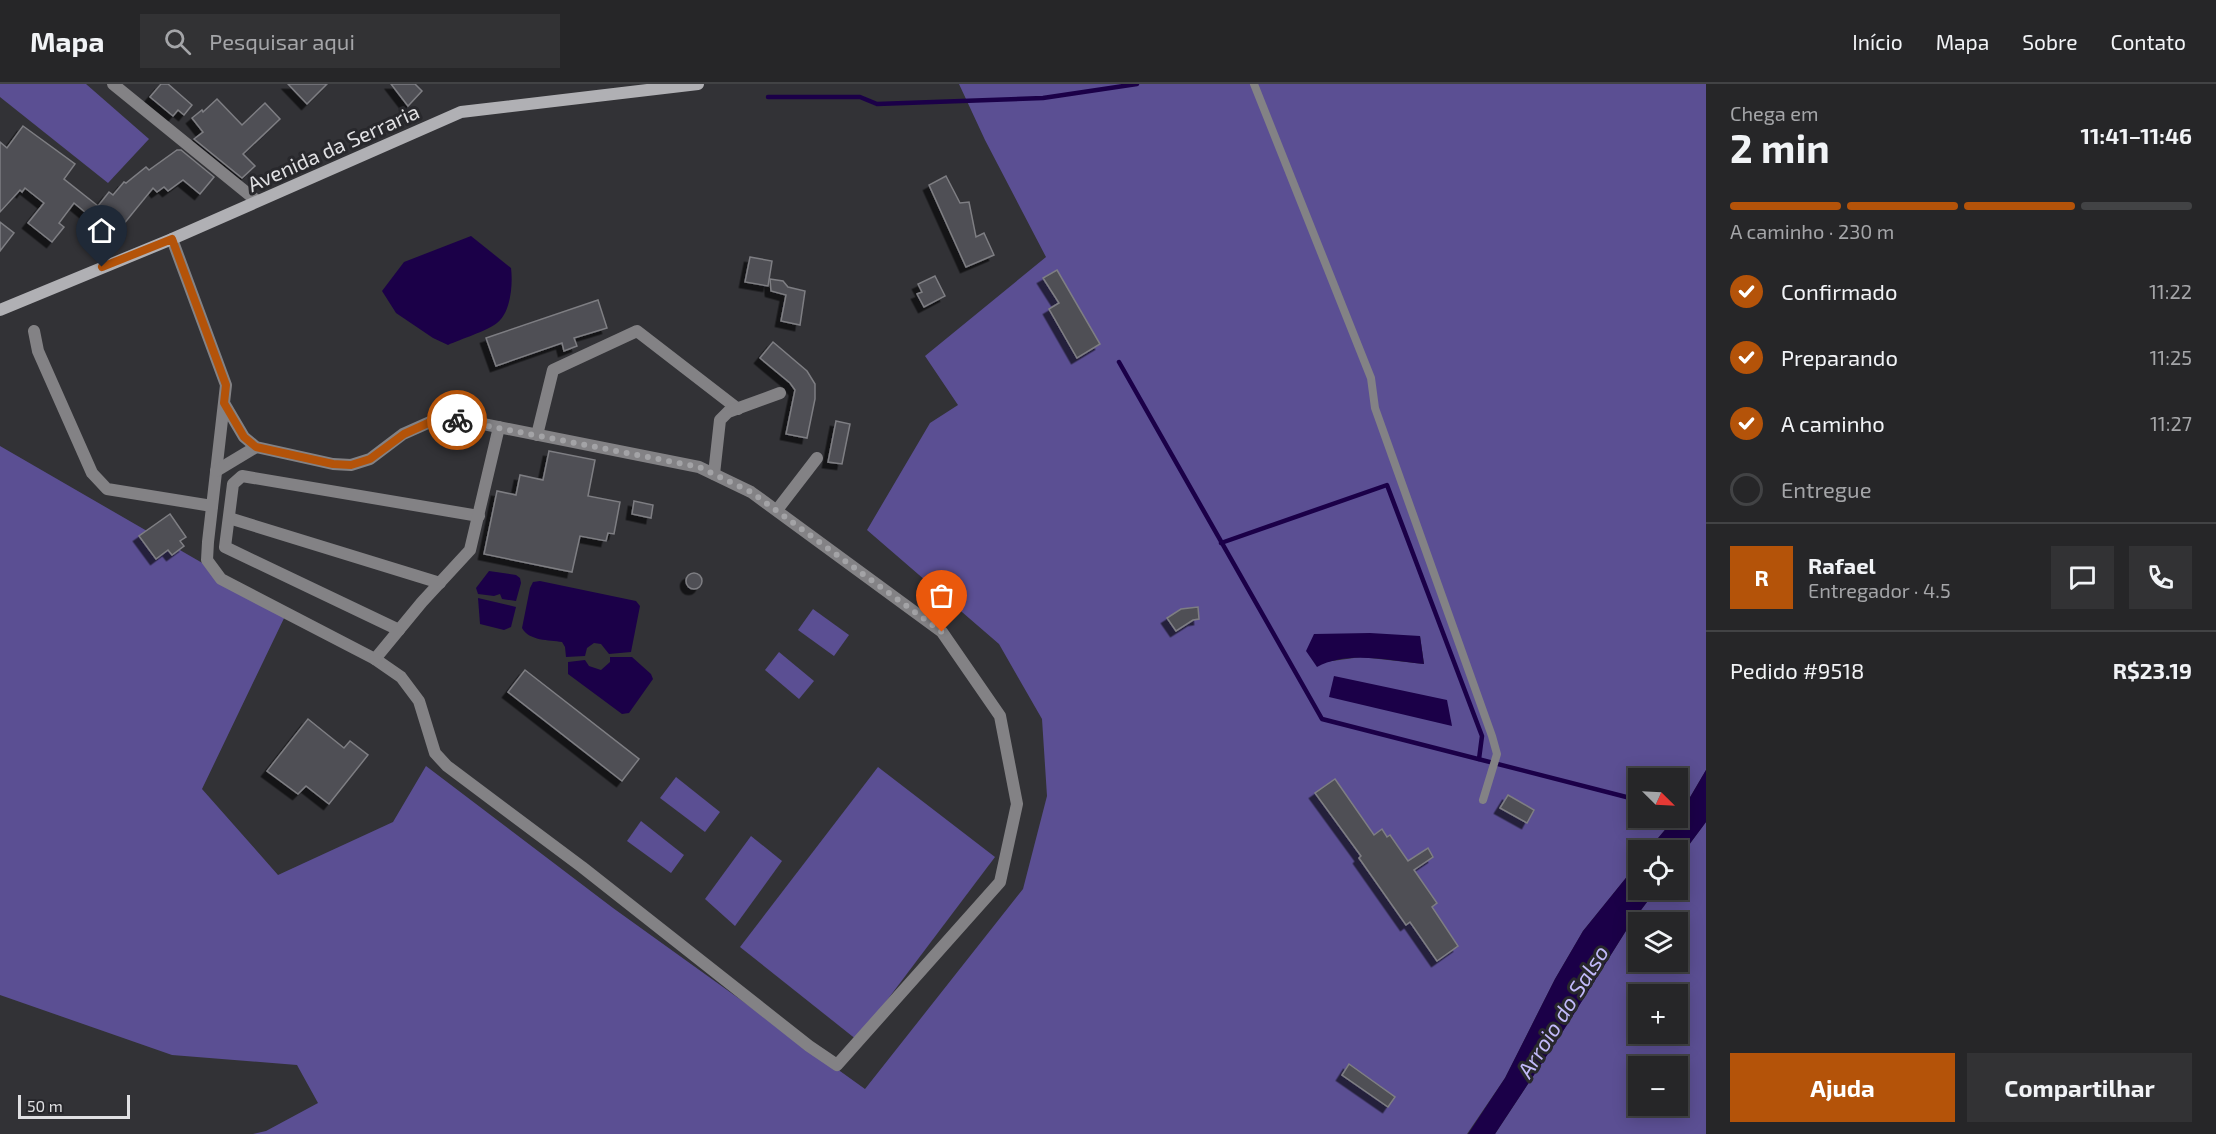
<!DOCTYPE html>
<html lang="pt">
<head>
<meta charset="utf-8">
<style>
  :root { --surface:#262628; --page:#323234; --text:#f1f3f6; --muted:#a4a5a8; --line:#424345; --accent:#b45309 }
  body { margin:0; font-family:"Exo 2",sans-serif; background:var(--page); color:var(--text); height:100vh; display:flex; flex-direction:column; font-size:22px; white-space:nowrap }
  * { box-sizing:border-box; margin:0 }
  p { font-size:20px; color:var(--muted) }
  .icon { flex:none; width:33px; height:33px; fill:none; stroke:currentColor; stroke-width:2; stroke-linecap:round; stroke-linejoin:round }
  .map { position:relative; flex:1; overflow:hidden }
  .side { display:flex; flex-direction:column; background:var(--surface); width:510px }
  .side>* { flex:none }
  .needle { width:39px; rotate:114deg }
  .controls { position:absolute; left:1628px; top:684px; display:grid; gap:12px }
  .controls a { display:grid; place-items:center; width:60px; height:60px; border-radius:0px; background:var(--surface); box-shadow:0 3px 15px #0003,0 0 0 2px var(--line); font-size:30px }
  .scale { position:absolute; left:18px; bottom:15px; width:112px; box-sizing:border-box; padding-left:6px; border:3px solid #e0e0e3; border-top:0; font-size:16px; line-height:21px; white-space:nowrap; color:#e0e0e3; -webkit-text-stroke:4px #28282c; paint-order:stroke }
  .pin { position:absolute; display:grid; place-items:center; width:51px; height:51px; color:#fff; margin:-62px -26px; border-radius:50% 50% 50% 0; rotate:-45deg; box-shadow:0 0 6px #0007 }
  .pin .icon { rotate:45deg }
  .courier { position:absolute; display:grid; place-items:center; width:60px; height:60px; margin:-30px; border:4px solid #b45309; border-radius:50%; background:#fff; color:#222; box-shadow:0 2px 8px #0007 }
  .overview em { font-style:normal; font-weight:700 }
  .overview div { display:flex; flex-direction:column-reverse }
  .overview { display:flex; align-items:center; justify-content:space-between; height:102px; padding:0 24px }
  h1 { font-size:39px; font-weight:700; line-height:45px }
  .bar { display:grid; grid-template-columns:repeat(4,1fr); gap:9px 6px; align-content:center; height:72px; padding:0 24px }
  .bar i { height:8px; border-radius:4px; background:var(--line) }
  .bar .active { background:var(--accent) }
  .bar p { grid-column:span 4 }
  .line { display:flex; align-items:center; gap:15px; padding:0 24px; border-top:2px solid var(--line) }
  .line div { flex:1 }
  .round { display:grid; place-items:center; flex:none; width:63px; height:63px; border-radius:0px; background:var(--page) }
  ol { padding:0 24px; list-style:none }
  li { display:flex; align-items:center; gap:18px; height:66px }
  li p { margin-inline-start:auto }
  li .icon { padding:6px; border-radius:50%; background:var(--accent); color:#fff; stroke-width:4 }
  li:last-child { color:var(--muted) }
  li i { width:33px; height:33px; border:3px solid var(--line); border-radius:50% }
  .action { display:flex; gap:12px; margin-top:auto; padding:12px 24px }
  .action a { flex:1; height:69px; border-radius:0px; background:var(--accent); color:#fff; font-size:24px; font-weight:700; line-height:69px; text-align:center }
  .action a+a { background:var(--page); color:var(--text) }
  header { display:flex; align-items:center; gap:36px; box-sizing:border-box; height:84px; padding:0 30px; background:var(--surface); border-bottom:2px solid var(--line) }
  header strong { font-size:28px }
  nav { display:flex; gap:33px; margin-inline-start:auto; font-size:21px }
  .search { width:420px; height:54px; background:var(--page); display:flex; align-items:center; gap:15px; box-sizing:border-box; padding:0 21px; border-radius:0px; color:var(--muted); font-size:22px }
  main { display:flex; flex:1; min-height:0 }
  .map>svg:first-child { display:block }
</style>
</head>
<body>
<header>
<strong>Mapa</strong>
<div class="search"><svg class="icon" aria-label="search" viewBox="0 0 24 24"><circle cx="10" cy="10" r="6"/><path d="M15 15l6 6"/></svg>Pesquisar aqui</div>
<nav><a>Início</a><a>Mapa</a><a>Sobre</a><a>Contato</a></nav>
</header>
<main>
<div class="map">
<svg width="1706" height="1050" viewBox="0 0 1706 1050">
  <defs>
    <filter id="shadow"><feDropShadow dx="-5.5" dy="5.5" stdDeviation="0" flood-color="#0009"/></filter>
  </defs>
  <rect width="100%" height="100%" fill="#323236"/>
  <g fill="#5b4f93" fill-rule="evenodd">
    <path d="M0,0H86L149,55L108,99L0,13Z"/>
    <path d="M959,0H1706V686L1689,715L1677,730V694H1638V734H1675L1648,766H1638V779L1583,847L1555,895L1505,994L1467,1050H253L266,1047L318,1019L297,981L172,971L0,911V362L287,528L202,705L278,791L393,738L426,682L613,824L865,1005L1023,805L1047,712L1042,635L999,560L867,446L930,339L958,321L925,272L1046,173L985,56ZM1420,552L1424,580L1361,573L1325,578Z"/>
    <path d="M813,525L849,551L834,572L798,546Z"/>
    <path d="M779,568L814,597L799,615L765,586Z"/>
    <path d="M878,683L995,773L857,956L740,863Z"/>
    <path d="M676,693L720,728L705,748L660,714Z"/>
    <path d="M641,737L684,771L671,789L627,757Z"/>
    <path d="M1706,738V1050H1495L1565,944L1629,842L1656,806H1677V777ZM1638,838H1677V878H1638ZM1638,910H1677V950H1638ZM1638,982H1677V1022H1638Z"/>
    <path d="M751,752L782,777L735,842L705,815Z"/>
  </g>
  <g fill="#1b0048">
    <path d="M471,152L511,184C513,200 511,228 497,239C487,247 461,255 448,261L433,254L396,229L382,207L404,178Z"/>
    <path d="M489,487L516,491L520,494L521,499L516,517L502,515L500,510L494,512L478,510L476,504Z"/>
    <path d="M540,497L636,517L640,522L631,568L609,570L601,560L594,559L587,564L585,572L566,573L565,563L562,558C549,556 529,557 522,544L530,504L533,498Z"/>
    <path d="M478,514L516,523L511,543L504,546L480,540Z"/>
    <path d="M1370,549L1420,552L1424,580C1391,577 1348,566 1317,583L1306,567L1314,550Z"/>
    <path d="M610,573H632L651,590L653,595L629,629L622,630L568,590V578L585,576L589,582L601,586L610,578Z"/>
    <path d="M1334,592L1447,616L1452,642L1329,613Z"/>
    <path d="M1706,686V738L1677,777V766H1648L1675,734H1677V730L1689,715Z"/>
    <path d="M1638,779V806H1656L1629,842L1565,944L1495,1050H1468L1505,994L1555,895L1583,847Z"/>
  </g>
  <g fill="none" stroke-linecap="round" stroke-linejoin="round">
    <g stroke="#1b0048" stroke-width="4.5">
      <path d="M768,13H860L877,20L1043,14L1137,0"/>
      <path d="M1119,278L1322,635L1638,716"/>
      <path d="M1221,459L1387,401L1482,652L1479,675"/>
    </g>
  </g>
  <g fill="#4f4f54" stroke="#7e7e83" stroke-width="1.5" filter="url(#shadow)">
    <path d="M161,0H168L192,21L184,31L178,26L173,32L150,13Z"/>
    <path d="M288,0H327L307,20Z"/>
    <path d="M391,0H415L422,7L408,22Z"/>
    <path d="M217,15L242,41L265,19L280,35L243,70L255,82L242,94L194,55L203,48L192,34L202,26L203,28Z"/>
    <path d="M23,42L75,80L64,95L98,122L109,108L113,111L124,98L126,99L146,83L149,86L177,66H181L214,93L200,110L183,96L168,107L164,103L157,108L153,104L114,152L74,119L59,139L64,143L52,158L28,139L44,119L25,104L22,108L20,106L0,128V58L7,64Z"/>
    <path d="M946,92L960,119L969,118L976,153L984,149L994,171L966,183L929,101Z"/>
    <path d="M0,138L14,149L0,167Z"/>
    <path d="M750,173L772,177L768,202L745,198Z"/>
    <path d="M1057,186L1100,260L1077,274L1049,225L1059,219L1043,194Z"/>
    <path d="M935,192L945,212L924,223L917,210L922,208L918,200Z"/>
    <path d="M770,195L783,197L788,203L805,207L800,241L781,237L786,211L771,207Z"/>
    <path d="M598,216L607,244L574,254L577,262L564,267L562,259L496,282L486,254Z"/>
    <path d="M773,258L807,287L815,300V315L807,354L786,350L795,306L790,299L760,274Z"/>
    <path d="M836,337L850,340L842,380L828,378Z"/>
    <path d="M549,367L595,376L588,412L620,418L614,450L608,449L606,457L580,452L572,488L484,470L497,407L516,411L520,391L543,396Z"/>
    <path d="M634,417L653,421L651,434L632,430Z"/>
    <path d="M170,430L186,453L180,457L184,462L172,471L168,466L156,475L139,452Z"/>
    <circle cx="694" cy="497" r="8"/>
    <path d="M1198,523L1199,535L1193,536L1176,547L1167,534L1181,525Z"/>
    <path d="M525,586L639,675L622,697L508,608Z"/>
    <path d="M308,635L344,664L350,657L368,671L329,720L306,702L298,710L267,687Z"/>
    <path d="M1335,695L1374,751L1382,745L1387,753L1390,751L1408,777L1428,764L1433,773L1414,786L1437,819L1432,823L1458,862L1437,877L1410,838L1406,841L1359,774L1361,772L1315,709Z"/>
    <path d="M1508,711L1534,726L1527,739L1500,724Z"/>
    <path d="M1349,980L1395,1013L1388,1023L1342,991Z"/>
  </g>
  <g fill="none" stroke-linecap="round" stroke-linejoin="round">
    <path stroke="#838285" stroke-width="8" d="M1254,0L1371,294L1375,324L1492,652L1497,670L1483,716"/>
    <g stroke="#838285" stroke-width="12">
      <path d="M113,0L257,117"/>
      <path d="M172,155L226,301L208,458L207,476L221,495L375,575L401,593L419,617L435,669L447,682L582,783L809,962L837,981L1000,798L1017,720L1000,632L942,548L751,408L699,383L468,337L439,334L403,350L370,375L351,381L333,380L256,363L244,353L224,319"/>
      <path d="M34,247L38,267L92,389L107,405L212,422"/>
      <path d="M537,351L553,286L637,247L738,325"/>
      <path d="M216,387L256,363"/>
      <path d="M714,390L720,336L728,328L780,309"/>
      <path d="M777,426L817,374"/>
      <path d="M229,434L440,499"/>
      <path d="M399,546L225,463L233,400L242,392L479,432"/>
      <path d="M375,575L422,518L470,466L499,343"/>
    </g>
    <path stroke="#b0b0b4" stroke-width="12" d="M0,226L172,155L461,28L698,0"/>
  </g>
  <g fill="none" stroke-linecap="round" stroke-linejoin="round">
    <path stroke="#a3a3a6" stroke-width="6" stroke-dasharray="0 10.8" d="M457,336L699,383L751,408L942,548"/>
    <path stroke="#b45309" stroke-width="8" d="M102,183L172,155L226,301L224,319L244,353L256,363L333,380L351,381L370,375L404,350L439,334L457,336"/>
  </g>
  <g text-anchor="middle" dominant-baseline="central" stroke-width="6" stroke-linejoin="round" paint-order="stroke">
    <g font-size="21" fill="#e0e0e3" stroke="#28282c">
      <text transform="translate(333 63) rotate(-24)">Avenida da Serraria</text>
    </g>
    <g font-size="22" font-style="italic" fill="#c2bafa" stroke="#28282c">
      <text transform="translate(1562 927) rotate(-58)">Arroio do Salso</text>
    </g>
  </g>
</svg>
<div class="controls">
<a><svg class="needle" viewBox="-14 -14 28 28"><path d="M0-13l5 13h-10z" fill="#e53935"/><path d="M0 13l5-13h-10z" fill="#a4a5a8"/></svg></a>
<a><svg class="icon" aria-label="locate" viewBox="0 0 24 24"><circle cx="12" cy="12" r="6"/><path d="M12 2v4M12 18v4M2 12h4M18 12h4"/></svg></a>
<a><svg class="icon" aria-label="layers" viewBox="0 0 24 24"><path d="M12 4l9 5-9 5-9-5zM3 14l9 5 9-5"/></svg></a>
<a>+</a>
<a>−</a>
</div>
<div class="scale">50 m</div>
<div class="pin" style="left:942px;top:548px;background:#ea580c"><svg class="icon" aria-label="bag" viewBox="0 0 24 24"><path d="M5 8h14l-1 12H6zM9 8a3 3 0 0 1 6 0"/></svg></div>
<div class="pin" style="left:102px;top:183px;background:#1f2937"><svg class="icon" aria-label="home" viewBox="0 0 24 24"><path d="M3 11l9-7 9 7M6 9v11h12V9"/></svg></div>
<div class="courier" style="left:457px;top:336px"><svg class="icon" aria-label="bike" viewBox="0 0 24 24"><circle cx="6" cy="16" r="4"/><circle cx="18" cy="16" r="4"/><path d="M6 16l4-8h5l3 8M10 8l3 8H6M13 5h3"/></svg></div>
</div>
<section class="side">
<div class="overview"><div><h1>2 min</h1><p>Chega em</p></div><em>11:41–11:46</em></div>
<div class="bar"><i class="active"></i><i class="active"></i><i class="active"></i><i></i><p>A caminho · 230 m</p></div>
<ol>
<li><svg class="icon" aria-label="check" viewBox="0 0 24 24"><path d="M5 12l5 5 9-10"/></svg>Confirmado<p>11:22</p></li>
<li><svg class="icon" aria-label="check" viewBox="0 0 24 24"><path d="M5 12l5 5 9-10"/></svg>Preparando<p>11:25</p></li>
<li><svg class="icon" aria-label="check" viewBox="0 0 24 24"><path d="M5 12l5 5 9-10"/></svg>A caminho<p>11:27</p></li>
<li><i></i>Entregue</li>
</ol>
<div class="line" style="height:108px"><b class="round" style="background:var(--accent);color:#fff">R</b><div><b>Rafael</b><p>Entregador · 4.5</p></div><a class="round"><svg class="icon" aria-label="chat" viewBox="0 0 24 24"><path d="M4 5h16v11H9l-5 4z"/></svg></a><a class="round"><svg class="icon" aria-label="phone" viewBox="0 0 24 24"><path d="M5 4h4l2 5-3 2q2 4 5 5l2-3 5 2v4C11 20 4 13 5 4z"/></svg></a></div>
<div class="line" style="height:78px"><div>Pedido #9518</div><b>R$23.19</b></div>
<div class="action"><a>Ajuda</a><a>Compartilhar</a></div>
</section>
</main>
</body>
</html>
